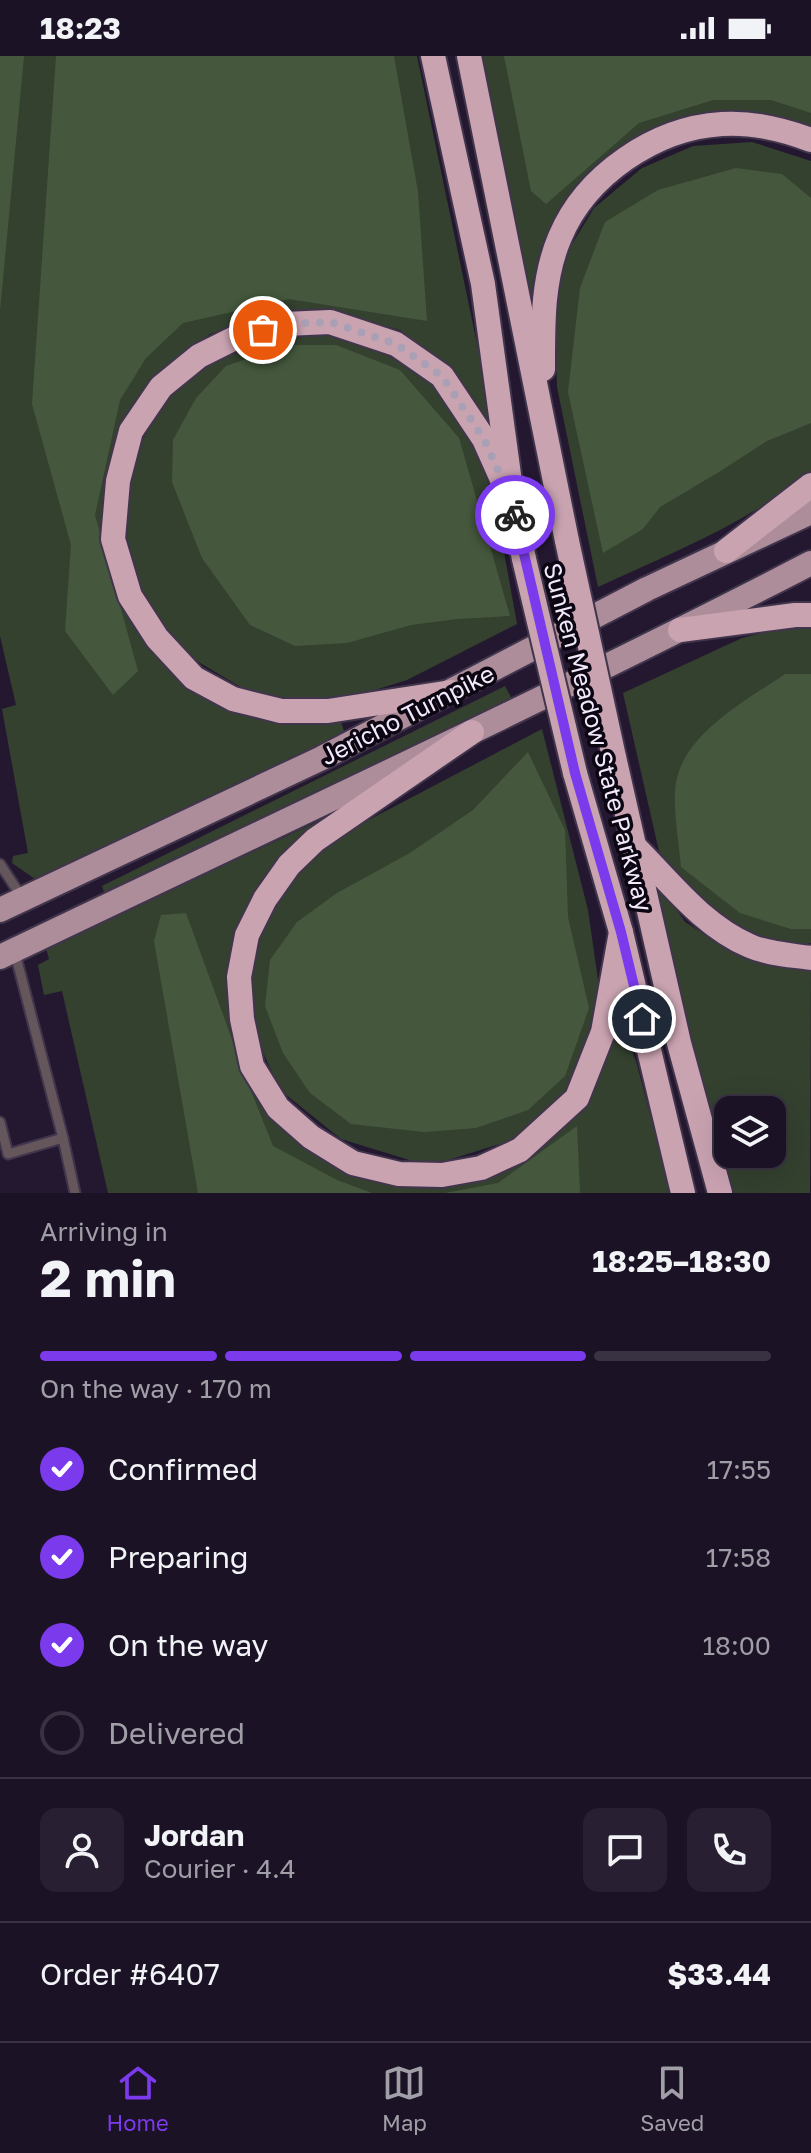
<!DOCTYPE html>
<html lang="en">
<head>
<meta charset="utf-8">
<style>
  :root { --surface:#1b1225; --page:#282032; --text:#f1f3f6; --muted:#a09ea7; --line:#393242; --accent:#7c3aed }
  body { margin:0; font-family:"Golos Text",sans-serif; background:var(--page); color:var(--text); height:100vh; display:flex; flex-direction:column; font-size:30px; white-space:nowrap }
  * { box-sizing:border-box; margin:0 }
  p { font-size:26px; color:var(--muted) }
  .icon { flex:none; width:44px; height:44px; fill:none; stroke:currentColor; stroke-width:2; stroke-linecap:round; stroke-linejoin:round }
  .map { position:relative; height:1137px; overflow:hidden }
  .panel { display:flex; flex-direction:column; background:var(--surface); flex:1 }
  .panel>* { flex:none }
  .tools { position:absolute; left:714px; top:1040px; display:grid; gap:16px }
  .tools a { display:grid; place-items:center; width:72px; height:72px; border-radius:16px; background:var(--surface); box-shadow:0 8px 32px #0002,0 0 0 2px var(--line); font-size:40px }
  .pin { position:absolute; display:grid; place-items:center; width:68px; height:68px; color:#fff; margin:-34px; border:4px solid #fff; border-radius:50%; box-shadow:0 2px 8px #0007 }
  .courier { position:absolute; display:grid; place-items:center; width:80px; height:80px; margin:-40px; border:6px solid #7c3aed; border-radius:50%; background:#fff; color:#222; box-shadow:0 2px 10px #0007 }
  .overview em { font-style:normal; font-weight:700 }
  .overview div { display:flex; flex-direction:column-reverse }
  .overview { display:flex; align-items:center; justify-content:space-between; height:136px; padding:0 40px }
  h1 { font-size:52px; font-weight:700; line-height:60px }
  .bar { display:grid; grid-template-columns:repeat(4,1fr); gap:12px 8px; align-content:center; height:96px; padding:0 40px }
  .bar i { height:10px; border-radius:6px; background:var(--line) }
  .bar .current { background:var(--accent) }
  .bar p { grid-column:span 4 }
  .line { display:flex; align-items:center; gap:20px; padding:0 40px; border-top:2px solid var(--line) }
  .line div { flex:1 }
  .round { display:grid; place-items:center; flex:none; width:84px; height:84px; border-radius:16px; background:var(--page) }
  ol { padding:0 40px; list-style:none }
  li { display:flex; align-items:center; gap:24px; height:88px }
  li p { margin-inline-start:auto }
  li .icon { padding:8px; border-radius:50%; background:var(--accent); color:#fff; stroke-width:4 }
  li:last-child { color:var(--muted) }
  li i { width:44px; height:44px; border:4px solid var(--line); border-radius:50% }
  .status { display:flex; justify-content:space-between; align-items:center; height:56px; padding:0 40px; background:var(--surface); direction:ltr }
  .status svg { height:22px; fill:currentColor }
  .tab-bar { display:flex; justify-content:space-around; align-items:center; height:112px; border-top:2px solid var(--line); background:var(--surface); font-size:22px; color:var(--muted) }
  .tab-bar a { display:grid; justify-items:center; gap:4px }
  .tab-bar .current { color:var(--accent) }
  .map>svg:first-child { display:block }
</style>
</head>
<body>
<div class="status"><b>18:23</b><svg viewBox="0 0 49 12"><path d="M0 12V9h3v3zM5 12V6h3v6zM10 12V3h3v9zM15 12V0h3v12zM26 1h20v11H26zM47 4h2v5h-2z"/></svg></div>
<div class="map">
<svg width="811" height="1137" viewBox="0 0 811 1137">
  <rect width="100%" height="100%" fill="#241831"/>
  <g fill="#34412f" fill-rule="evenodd">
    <path d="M0,0H417L501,403H498L476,346L445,310L400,274L333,257L282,255L210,278L146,332L111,398L102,469L118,532L173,614L334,663L341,666L344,675L339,683L47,827L35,823L12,807L13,800L28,797L2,653L16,649L0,580Z"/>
    <path d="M481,0H811V77L748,58L609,101L533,265Z"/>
    <path d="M752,86L811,105V415C749,467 671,497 598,531L557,331L555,260L566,198L594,152L642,112L693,90Z"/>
    <path d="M290,275L359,283L434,326L474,388L495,446L517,568L407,624L352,641L300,645L244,633L185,598L146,549L124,481L133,402L162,348L216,300Z"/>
    <path d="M797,568L811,570V887L798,889L738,875L690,845L661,804L623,637L742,582Z"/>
    <path d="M505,630L512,643L104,836L102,830Z"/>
    <path d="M542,673L588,854L598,924L594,975L569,1036L516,1083L429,1110L341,1083L280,1034L253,974L252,903L267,857L303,808L359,769Z"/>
    <path d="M317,766L320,769L293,790L261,824L238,874L228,932L235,983L289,1075L335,1112L403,1132L461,1127L564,1068L600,1020L616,954L636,1005L671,1137H108L62,935L44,939L38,909L49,903L46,892Z"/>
    <path d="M649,814L685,866L741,901L811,909L810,1137H728ZM728,1054H772V1098H728Z"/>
  </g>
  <g fill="#45583d">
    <path d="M0,0H24L0,255Z"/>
    <path d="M56,0H394L418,136L427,265L289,243L183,267L146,302L120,344L95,459L138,615L113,639L65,575L71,489L32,348Z"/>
    <path d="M504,0H811V57L771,44H713L639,67L546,148L531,135Z"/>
    <path d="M736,112L782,118L811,142V367L767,385L719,416L660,451L643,473L603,497L568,336L580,232L605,166L658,134Z"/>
    <path d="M286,289H336L400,314L459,382L510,560L457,563L411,569L347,587L295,590L250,569L202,502L172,426L173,384L196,342L226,310Z"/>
    <path d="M785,618H811V873H791L740,857L681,811C679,787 674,761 675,736C677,681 744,646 785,618Z"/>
    <path d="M528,696L565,774L568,861L589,952L565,1020L528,1054L476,1072L424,1076L351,1068L310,1037L283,997L265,950L270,904L297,866L337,837L410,797L473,754Z"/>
    <path d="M186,857L249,1030L273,1090L337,1124L372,1137H198L154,885L161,859Z"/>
    <path d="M577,1070L580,1137H445L498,1127Z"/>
  </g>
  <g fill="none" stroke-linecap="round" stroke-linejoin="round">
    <defs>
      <g id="lane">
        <path d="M0,808L21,840"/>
        <path d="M0,1066L8,1098L63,1082L15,897"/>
        <path d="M63,1082L75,1137"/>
      </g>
      <g id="primary">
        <path d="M0,854L322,702L647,533L811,456"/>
        <path d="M0,901C271,771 544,645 811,507"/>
      </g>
      <g id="highway">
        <path d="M433,0L483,228L513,448L524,503"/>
        <path d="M469,0L567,485"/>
        <path d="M543,313C543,269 542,223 560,181C586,119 655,72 722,68C753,66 782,73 811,84"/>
        <path d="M726,495L811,429"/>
        <path d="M680,574L795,559H811"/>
        <path d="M451,636L328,655H281L233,643L194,622L157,582L130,540L113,483L118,425L131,375L161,331L199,300L241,279L285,268L330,266L396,288L442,320L484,383L513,448"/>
        <path d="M472,676L315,784L289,809L265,843L247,879L239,921L242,963L252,1010L278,1052L311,1081L353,1107L399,1118L442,1119L481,1112L520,1094L577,1042L603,976L621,876"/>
        <path d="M614,701L679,987L720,1137"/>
        <path d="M575,717L621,876L683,1137"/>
        <path d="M636,792C671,827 703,870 750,890C768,898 791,899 811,902"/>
      </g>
    </defs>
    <use href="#lane" stroke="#41354d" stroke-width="13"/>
    <use href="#primary" stroke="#41354d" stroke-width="28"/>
    <use href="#highway" stroke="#41354d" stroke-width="28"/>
    <use href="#lane" stroke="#65565c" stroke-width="9"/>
    <use href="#primary" stroke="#ad8d99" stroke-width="24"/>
    <use href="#highway" stroke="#caa3b1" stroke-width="24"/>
    <defs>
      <g id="highway-bridge">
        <path d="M567,485L614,701"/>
        <path d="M524,503L575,717"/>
      </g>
    </defs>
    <use href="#highway-bridge" stroke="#41354d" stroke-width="28" stroke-linecap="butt"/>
    <use href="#highway-bridge" stroke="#caa3b1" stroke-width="24"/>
  </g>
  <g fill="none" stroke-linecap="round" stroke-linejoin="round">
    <path stroke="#aaa0b5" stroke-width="8" stroke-dasharray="0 14.4" d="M263,274L285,268L330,266L396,288L442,320L484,383L513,448L515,459"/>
    <path stroke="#7c3aed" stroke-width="10" d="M515,459L575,717L621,876L642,963"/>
  </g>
  <g text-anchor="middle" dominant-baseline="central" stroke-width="7" stroke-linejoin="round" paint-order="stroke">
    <g font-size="24" fill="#f2eafc" stroke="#0b0611">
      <text transform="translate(407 658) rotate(-27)">Jericho Turnpike</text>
      <text transform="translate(599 681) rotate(75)">Sunken Meadow State Parkway</text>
    </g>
  </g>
</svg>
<div class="tools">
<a><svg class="icon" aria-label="layers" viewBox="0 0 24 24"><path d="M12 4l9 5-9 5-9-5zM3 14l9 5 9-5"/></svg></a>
</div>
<div class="pin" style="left:263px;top:274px;background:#ea580c"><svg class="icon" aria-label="bag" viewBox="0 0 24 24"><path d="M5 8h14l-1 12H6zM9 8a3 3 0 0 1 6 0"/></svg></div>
<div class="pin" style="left:642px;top:963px;background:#1f2937"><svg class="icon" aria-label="home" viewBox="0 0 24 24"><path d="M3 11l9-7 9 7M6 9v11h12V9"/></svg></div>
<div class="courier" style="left:515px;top:459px"><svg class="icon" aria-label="bike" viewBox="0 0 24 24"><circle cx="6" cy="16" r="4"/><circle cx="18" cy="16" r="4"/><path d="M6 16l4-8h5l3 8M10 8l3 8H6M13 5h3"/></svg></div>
</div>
<section class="panel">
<div class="overview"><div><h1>2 min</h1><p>Arriving in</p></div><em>18:25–18:30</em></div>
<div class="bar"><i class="current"></i><i class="current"></i><i class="current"></i><i></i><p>On the way · 170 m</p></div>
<ol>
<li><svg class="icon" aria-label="check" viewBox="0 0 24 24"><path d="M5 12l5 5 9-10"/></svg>Confirmed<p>17:55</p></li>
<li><svg class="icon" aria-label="check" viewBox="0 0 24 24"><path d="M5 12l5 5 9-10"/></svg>Preparing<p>17:58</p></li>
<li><svg class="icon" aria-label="check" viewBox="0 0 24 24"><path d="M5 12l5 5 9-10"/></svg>On the way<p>18:00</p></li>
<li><i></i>Delivered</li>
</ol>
<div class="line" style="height:144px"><a class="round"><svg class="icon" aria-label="person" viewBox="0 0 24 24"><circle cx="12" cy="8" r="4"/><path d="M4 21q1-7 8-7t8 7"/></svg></a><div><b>Jordan</b><p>Courier · 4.4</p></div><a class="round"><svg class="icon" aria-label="chat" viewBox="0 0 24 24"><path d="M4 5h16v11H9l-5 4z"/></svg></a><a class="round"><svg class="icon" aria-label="phone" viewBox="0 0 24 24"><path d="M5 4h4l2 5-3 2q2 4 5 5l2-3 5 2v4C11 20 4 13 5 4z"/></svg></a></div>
<div class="line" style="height:104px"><div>Order #6407</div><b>$33.44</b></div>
</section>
<nav class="tab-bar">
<a class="current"><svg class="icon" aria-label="home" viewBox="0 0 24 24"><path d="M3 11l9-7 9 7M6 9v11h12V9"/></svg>Home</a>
<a><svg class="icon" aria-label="map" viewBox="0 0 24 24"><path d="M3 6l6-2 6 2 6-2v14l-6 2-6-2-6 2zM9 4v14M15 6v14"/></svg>Map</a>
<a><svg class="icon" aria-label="saved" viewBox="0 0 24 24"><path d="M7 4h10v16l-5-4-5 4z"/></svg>Saved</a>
</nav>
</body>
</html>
